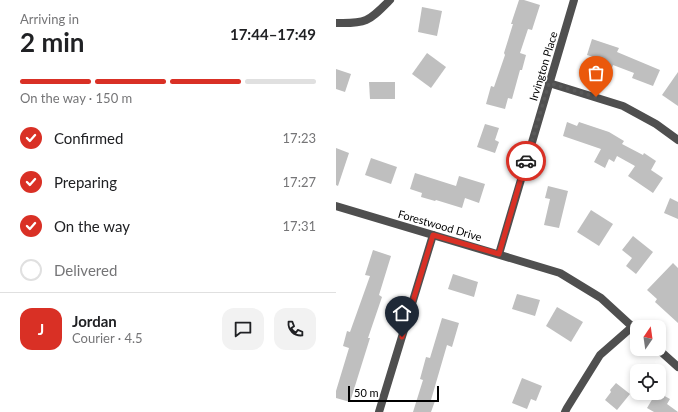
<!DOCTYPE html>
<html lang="en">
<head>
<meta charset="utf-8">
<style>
  :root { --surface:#fff; --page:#f2f2f2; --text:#202124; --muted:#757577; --line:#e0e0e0; --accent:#d93025 }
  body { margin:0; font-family:Lato,sans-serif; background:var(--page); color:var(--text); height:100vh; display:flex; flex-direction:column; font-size:15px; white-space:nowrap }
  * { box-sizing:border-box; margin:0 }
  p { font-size:13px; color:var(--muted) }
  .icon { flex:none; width:22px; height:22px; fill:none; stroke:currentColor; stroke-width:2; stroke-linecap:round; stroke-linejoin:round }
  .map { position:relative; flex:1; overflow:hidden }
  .drawer { display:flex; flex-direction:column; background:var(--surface); width:336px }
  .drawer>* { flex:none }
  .needle { width:26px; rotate:13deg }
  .controls { position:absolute; left:294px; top:320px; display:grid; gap:8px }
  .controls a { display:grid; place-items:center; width:36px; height:36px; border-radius:8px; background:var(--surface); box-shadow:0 2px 6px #0003; font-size:20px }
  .scale { position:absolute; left:12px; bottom:10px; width:91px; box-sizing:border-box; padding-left:4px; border:2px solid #000; border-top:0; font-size:11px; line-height:14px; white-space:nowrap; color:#000; -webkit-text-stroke:3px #fff; paint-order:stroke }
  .pin { position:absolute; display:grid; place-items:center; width:34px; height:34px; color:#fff; margin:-41px -17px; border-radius:50% 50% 50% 0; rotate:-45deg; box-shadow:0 0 4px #0007 }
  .pin .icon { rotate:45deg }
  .courier { position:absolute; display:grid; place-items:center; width:40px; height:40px; margin:-20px; border:3px solid #d93025; border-radius:50%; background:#fff; color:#222; box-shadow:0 1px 5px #0007 }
  .head em { font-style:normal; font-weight:700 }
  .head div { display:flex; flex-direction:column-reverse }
  .head { display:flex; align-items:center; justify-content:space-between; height:68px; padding:0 20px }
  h1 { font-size:26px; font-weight:700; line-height:30px }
  .bar { display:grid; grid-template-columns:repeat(4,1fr); gap:6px 4px; align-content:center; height:48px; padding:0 20px }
  .bar i { height:5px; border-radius:3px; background:var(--line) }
  .bar .on { background:var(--accent) }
  .bar p { grid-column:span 4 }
  .line { display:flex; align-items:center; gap:10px; padding:0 20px; border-top:1px solid var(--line) }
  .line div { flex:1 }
  .round { display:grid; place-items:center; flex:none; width:42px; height:42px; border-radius:12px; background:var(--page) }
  ol { padding:0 20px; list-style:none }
  li { display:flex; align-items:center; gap:12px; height:44px }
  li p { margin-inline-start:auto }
  li .icon { padding:4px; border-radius:50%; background:var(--accent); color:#fff; stroke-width:4 }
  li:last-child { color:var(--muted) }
  li i { width:22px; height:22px; border:2px solid var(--line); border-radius:50% }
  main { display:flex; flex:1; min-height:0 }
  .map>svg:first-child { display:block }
</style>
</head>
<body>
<main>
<section class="drawer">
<div class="head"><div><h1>2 min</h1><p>Arriving in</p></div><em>17:44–17:49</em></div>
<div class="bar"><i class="on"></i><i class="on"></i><i class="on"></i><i></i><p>On the way · 150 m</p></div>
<ol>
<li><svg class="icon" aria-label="check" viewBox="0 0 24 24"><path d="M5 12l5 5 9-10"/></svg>Confirmed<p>17:23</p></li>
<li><svg class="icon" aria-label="check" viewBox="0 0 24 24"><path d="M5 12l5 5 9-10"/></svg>Preparing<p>17:27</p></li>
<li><svg class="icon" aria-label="check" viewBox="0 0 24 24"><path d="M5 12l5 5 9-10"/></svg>On the way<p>17:31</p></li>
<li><i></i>Delivered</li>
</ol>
<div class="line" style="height:72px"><b class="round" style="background:var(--accent);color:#fff">J</b><div><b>Jordan</b><p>Courier · 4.5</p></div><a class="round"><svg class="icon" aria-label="chat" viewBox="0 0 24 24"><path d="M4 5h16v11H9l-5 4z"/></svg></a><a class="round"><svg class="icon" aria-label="phone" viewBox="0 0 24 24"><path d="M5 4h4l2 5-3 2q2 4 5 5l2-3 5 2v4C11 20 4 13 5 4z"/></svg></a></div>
</section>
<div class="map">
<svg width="342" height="412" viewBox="0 0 342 412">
  <rect width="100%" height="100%" fill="#fff"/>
  <g fill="#bfbfbf">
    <path d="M183,0H188L204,5L196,30L192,29L184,53L190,55L186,70H184L176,99L172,98L169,109L150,104L155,86L158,87L169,55L168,53L177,24H175Z"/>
    <path d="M86,7L106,11L101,36L82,32Z"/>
    <path d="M256,39L283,48L281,52L324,70L317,86L296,78L298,73L277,65L276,68L266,65L267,60L251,55Z"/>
    <path d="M91,53L110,67L95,88L76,74Z"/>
    <path d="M0,69L15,74L9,92L0,89Z"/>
    <path d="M342,72V106L326,95Z"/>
    <path d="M33,82H59V99H34Z"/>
    <path d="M231,122L241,126L243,122L273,132L288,141L286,144L307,155L308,153L320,161L315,170L327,178L317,193L292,176L299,166L281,156L278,162L273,159L269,168L258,162L265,149L227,136Z"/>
    <path d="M149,124L163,128L159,140L163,142L159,153L141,147Z"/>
    <path d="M0,148L13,153L2,186L0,185Z"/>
    <path d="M35,158L61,167L55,184L29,175Z"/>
    <path d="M79,173L120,186L123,176L149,184L143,203L129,198L126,208L100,200L99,201L85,197L86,193L74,189Z"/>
    <path d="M212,186L232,191L223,228L208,225L214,199L209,198Z"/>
    <path d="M334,198L342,202V219L328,213Z"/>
    <path d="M255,210L277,224L263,246L241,232Z"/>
    <path d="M297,236L317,252L300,274L290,266L296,258L286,250Z"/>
    <path d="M37,250L55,256L43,295L46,297L32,338H34L14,402L0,398V391L13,348L7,346L11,331L14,332L34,276L29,275Z"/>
    <path d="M337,263L342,268V323L319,302L321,299L311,290Z"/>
    <path d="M117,274L142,282L138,297L112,289Z"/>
    <path d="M181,294L204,300L199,316L176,309Z"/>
    <path d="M221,307L247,322L235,342L210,326Z"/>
    <path d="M106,318L123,323L116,347L111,345L95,400L99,401L95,412H77L87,380L84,379L90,357L94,358Z"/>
    <path d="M186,378L206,386L200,401L195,399L191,409L176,403Z"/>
    <path d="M280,383L294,394L281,410L269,400L275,392L274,390Z"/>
    <path d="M320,393H323L334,399L331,404L342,412H318L311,408Z"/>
  </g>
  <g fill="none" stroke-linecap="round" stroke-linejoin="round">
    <g stroke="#4f4f4f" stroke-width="8">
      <path d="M0,23C31,24 33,21 54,0"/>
      <path d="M213,83L287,106L320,124L342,140"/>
      <path d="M0,206L224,273L265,298L301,331"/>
      <path d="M163,254L238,0"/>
      <path d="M322,349L342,367"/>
      <path d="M43,412L97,235"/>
      <path d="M229,412L231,408L264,355L296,327"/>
    </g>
  </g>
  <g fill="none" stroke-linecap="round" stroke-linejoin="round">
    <path stroke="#595959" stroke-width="4" stroke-dasharray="0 7.2" d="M190,161L213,83L260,97"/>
    <path stroke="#d93025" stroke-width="5" d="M66,337L97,235L163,254L190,161"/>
  </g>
  <g text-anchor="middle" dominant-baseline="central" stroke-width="3" stroke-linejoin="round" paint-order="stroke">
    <g font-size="11" fill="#000" stroke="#fff">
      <text transform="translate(207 66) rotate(-73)">Irvington Place</text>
      <text transform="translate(104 225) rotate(16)">Forestwood Drive</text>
    </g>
  </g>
</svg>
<div class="controls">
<a><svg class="needle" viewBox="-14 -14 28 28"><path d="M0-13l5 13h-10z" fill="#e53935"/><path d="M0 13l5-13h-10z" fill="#757577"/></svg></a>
<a><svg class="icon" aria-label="locate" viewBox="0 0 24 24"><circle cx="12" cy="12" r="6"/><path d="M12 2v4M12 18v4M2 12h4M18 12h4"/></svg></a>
</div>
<div class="scale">50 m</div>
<div class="pin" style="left:260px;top:97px;background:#ea580c"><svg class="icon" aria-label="bag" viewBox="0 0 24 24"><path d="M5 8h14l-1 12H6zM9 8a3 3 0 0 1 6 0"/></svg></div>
<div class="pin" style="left:66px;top:337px;background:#1f2937"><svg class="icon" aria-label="home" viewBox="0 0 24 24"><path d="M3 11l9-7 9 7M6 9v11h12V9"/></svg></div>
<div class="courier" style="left:190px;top:161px"><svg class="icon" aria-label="car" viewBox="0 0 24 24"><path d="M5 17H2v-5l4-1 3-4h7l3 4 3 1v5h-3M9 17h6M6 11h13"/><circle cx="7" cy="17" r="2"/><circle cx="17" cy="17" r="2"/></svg></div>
</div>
</main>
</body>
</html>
